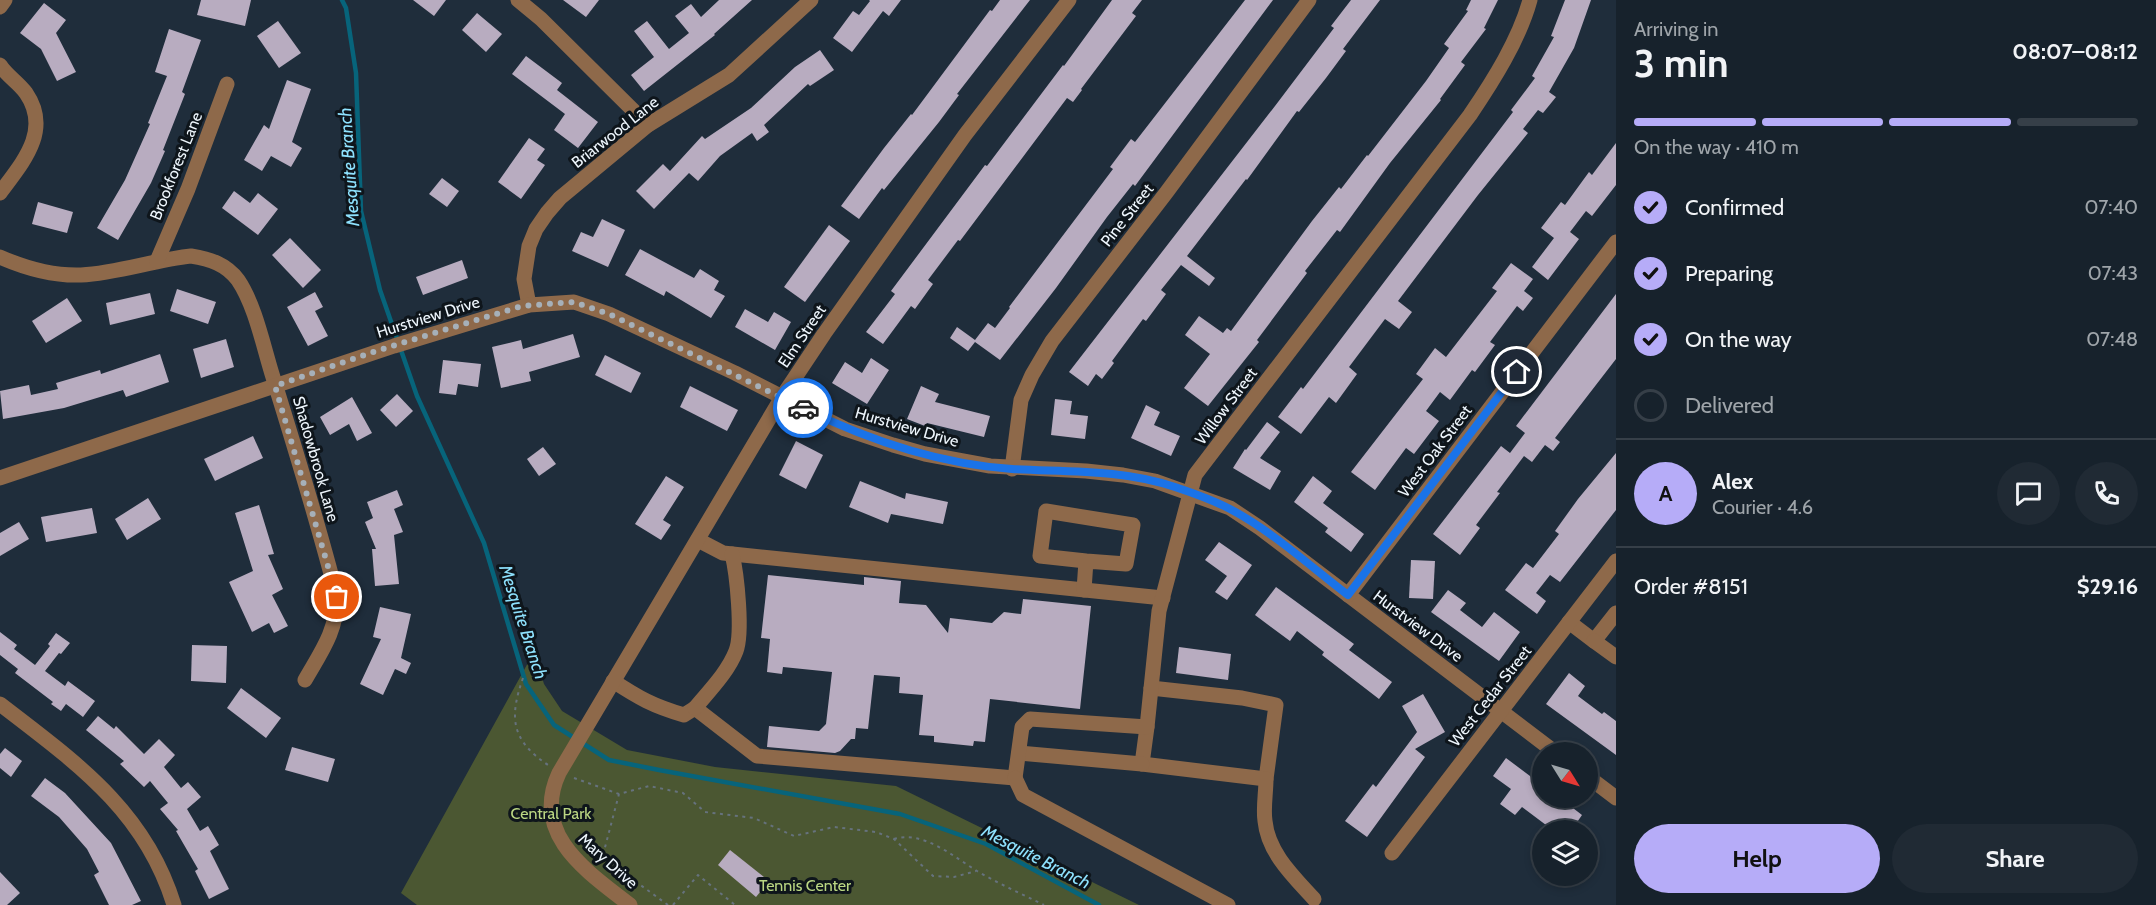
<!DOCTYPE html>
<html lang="en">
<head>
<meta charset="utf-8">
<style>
  :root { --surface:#17222c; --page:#202a34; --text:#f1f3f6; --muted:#9ea4a9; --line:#363f48; --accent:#b6acf8 }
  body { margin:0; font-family:Cabin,sans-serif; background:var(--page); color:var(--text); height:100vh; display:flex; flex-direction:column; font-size:22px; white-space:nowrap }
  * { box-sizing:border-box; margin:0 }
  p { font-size:20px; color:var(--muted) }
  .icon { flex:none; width:33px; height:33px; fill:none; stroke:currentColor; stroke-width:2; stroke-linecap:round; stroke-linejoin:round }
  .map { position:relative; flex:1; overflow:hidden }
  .side { display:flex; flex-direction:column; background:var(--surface); width:540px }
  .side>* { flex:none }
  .needle { width:39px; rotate:127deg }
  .buttons { position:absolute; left:1532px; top:742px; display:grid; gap:12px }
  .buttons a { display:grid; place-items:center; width:66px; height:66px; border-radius:50%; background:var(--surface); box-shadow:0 3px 9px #0003,0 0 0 2px var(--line); font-size:30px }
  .pin { position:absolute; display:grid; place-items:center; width:51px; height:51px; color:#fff; margin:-26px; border:3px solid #fff; border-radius:50%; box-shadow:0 2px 6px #0007 }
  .courier { position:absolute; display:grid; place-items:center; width:60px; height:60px; margin:-30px; border:4px solid #1a73e8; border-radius:50%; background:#fff; color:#222; box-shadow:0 2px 8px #0007 }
  .headline em { font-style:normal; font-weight:800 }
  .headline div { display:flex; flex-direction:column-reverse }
  .headline { display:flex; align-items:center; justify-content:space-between; height:102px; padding:0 18px }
  h1 { font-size:39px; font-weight:800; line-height:45px }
  .bar { display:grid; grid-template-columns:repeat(4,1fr); gap:9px 6px; align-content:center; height:72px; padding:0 18px }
  .bar i { height:8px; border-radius:4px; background:var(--line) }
  .bar .active { background:var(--accent) }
  .bar p { grid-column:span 4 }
  .line { display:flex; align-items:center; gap:15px; padding:0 18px; border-top:2px solid var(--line) }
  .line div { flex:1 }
  .round { display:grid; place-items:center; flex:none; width:63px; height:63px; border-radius:32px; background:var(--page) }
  ol { padding:0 18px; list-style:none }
  li { display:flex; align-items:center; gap:18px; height:66px }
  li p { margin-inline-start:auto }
  li .icon { padding:6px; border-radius:50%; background:var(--accent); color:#111; stroke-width:4 }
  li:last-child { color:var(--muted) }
  li i { width:33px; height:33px; border:3px solid var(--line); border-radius:50% }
  .cta { display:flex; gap:12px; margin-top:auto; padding:12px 18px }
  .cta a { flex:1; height:69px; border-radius:36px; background:var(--accent); color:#111; font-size:24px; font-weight:800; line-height:69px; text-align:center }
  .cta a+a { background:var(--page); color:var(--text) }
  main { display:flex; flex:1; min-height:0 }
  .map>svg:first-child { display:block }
</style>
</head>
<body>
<main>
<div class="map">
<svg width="1616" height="905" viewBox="0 0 1616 905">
  <rect width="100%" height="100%" fill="#1f2d3b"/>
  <path fill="#4b5732" d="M534,652L544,684L562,711L627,750L715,767L896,786L1139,905H417L401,893Z"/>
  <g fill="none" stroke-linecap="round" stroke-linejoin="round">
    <path stroke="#07647b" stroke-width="4.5" d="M342,0L346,8L356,73L361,211L380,290L417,396L484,543L526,684L554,725L609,760L659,770L900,814L986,844L1099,905"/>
  </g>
  <g fill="#b8acc0">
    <path d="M201,0H251L245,26L197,15Z"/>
    <path d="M413,0H446L434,16Z"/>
    <path d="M563,0H599L586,17Z"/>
    <path d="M719,0H752L714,34L715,35L644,91L631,75L654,57L634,31L647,21L669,49L689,33L675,16L691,4L701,17Z"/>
    <path d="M869,0H901L889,16L883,11L852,52L833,38L853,11L859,15L870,1Z"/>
    <path d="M1000,0H1030L957,94L959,95L939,122L884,190L882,188L859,219L841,206L884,148L911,114L912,115L990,10L992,11Z"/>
    <path d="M1112,0H1142L1132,13L1136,16L1081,89L1082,90L1073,102L1067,98L960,241L958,240L928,280L933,284L915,309L911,306L883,344L866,332L895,294L891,291L985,165L987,166L1063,65L1064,66Z"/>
    <path d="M1245,0H1273L1135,186L1133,184L1107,217L1056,288L1000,360L975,342L968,351L950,338L957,327L975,340L988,323L995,328L1010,308L1009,307L1113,169L1110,167L1131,139L1135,142Z"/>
    <path d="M1351,0H1380L1343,49L1346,51L1326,78L1299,112L1297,111L1247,180L1246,179L1187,256L1215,278L1209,286L1181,265L1161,290L1166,294L1146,321L1143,319L1112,361L1114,363L1102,379L1096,374L1088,386L1069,372L1275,106L1334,28L1331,26Z"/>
    <path d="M1471,0H1498L1484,28L1486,29L1461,62L1465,65L1440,99L1441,100L1390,163L1340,232L1337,230L1305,271L1307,273L1257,340L1259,342L1208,406L1184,388L1210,354L1185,335L1199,316L1223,333L1227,328L1231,331L1312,221L1339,187L1341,189L1367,155L1368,156L1426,81L1449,48L1444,44L1468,11L1466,10Z"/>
    <path d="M1565,0H1591L1574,48L1549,92L1556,97L1543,113L1538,110L1523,129L1528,133L1478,195L1398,301L1412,312L1399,329L1385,319L1349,367L1357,374L1336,403L1329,397L1301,434L1278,417L1301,387L1303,389L1513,112L1511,110L1535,78L1532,76L1554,37L1551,36Z"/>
    <path d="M44,3L66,20L56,33L76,72L57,81L41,49L20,33Z"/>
    <path d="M477,13L502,34L486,52L462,30Z"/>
    <path d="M278,21L301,53L279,68L257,36Z"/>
    <path d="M169,29L201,40L182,92L185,94L163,150L165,151L151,183L118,240L97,228L125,180L150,124L148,123L167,76L155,72Z"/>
    <path d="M820,50L834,70L810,86L808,84L764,125L769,132L757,141L752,133L720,156L698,181L689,173L654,209L636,191L663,164L670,171L702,136L705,139L751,108L795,67Z"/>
    <path d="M526,56L562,83L557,90L598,122L578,148L554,130L565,114L512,74Z"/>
    <path d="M287,80L311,89L292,142L302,148L291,167L271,156L262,171L244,160L264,125L269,129Z"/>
    <path d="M529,138L545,149L537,160L545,165L521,199L498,182Z"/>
    <path d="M1616,143V185L1592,216L1586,211L1570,232L1579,239L1548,280L1532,267L1554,238L1541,228L1561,202L1565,205L1589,172L1592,175Z"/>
    <path d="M442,178L459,191L447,207L429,194Z"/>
    <path d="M234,191L250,203L258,193L278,209L258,235L222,208Z"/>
    <path d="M38,202L73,212L67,233L32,224Z"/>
    <path d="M602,219L625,230L608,267L572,251L581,232L593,237Z"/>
    <path d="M829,225L850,241L805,302L784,287Z"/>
    <path d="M290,238L321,270L303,288L272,255Z"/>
    <path d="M640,249L694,278L700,269L719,281L714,290L725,296L711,318L666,291L664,296L625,275Z"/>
    <path d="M462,260L468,278L423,295L416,277Z"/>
    <path d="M1511,263L1533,279L1524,291L1533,298L1523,311L1517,306L1490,342L1495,345L1475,372L1472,370L1450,400L1440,392L1426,411L1439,421L1414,454L1406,448L1375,490L1351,472L1423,379L1416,374L1435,348L1446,357L1497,291L1492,288Z"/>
    <path d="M177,289L216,302L208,324L170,311Z"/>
    <path d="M315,292L323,307L315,311L328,336L308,346L287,307Z"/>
    <path d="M150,293L155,314L110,325L106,303Z"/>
    <path d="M1616,294V359L1555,438L1560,442L1553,451L1545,445L1532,462L1524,456L1497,492L1500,493L1476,525L1480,528L1460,555L1433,534L1501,446L1510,453L1525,433L1516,426Z"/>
    <path d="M67,298L82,321L46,343L32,321Z"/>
    <path d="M745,309L768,322L774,312L791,322L775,350L735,327Z"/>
    <path d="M573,334L580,357L529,372L531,381L501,388L492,347L521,340L523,349Z"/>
    <path d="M226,339L234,367L201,378L193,349Z"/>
    <path d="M160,354L169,382L126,397L123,390L64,408L3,419L0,391L29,385L31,395L58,389L56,383L100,370L101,374Z"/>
    <path d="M605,355L641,373L631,393L595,375Z"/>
    <path d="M871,358L889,370L867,404L832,383L845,362L862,373Z"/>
    <path d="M443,360L481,364L478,387L458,384L456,395L439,393Z"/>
    <path d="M690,386L738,410L727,431L680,407Z"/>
    <path d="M921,386L939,394L935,402L990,416L984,437L927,423L925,426L907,419Z"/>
    <path d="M397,394L413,411L396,427L380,410Z"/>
    <path d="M352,397L372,433L357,441L349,424L330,435L320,417Z"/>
    <path d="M1055,399L1072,401L1070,414L1088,416L1085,439L1051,435Z"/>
    <path d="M1146,405L1160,412L1154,425L1180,436L1171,456L1131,438Z"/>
    <path d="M1267,422L1280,432L1260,458L1281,471L1270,490L1233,468L1245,449L1246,450Z"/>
    <path d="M253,436L263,458L215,481L204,459Z"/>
    <path d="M796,441L823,455L806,489L779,475Z"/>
    <path d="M543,447L556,464L539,476L527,459Z"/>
    <path d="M1616,453V510L1560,582L1550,575L1536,593L1546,601L1537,614L1505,590L1526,563L1533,568L1559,534L1555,531L1578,499Z"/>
    <path d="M666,476L684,487L663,520L671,525L661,540L635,524Z"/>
    <path d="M1313,476L1332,491L1323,503L1364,534L1351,552L1325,532L1328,528L1294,502Z"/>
    <path d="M860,481L905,499L906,493L948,502L943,524L891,514L888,523L849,507Z"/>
    <path d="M397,490L403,505L394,509L403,532L394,535L399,584L375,586L372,549H376L365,522L373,518L367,502Z"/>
    <path d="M148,498L161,519L127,540L115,519Z"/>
    <path d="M259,505L274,554L268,555L283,589L272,595L288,626L274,633L269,623L252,632L229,582L253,571L235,513Z"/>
    <path d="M92,508L97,533L46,542L41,517Z"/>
    <path d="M19,522L29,539L0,556V533Z"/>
    <path d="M1219,542L1252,565L1227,600L1215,592L1227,576L1205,560Z"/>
    <path d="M1411,560L1435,561L1433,599L1409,598Z"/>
    <path d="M768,575L864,585V577L901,581L899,603L926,605L948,633L950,618L992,623L1004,612L1021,614L1023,599L1091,606L1080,709L990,699L985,742L974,741L973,746L934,742V736L919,735L923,695L899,693L900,677L874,675L868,729L856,728L855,739H851L840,751L835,753L767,747L769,726L819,731L826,724L832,672L783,667L782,674L767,672L770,639L761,638Z"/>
    <path d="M1276,587L1354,644L1349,650L1392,682L1379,699L1322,655L1324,652L1297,631L1290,641L1255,615Z"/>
    <path d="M1448,590L1466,603L1460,610L1482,627L1494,612L1520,632L1499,661L1431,612Z"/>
    <path d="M380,607L411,614L401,658L411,663L406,674L395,669L383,695L360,684L381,639L373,637Z"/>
    <path d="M0,632L17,645L14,649L35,665L50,646L48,644L56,633L70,643L61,654L59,653L45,671L65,686L68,681L95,701L83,717L66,704L61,711L51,704L53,702L15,673L18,669L0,655Z"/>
    <path d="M192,645L227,646L226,683L191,681Z"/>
    <path d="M1179,647L1231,654L1228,680L1176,673Z"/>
    <path d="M1569,673L1585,686L1578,696L1602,714L1604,712L1616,721V755L1546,704Z"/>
    <path d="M241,688L281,718L266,738L227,708Z"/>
    <path d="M1423,694L1445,732L1415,749L1425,757L1367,837L1345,821L1373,784L1376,787L1417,732L1402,706Z"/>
    <path d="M98,716L114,729L116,726L144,754L159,739L175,755L164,767L181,788L188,782L201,797L187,809L200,831L208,826L219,845L210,851L229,889L209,899L195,871L198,869L176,831L178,830L160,809L168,803L150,781L144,787L120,764L124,761L86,730Z"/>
    <path d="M292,747L335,759L328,782L285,770Z"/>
    <path d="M5,748L22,761L11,777L0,768V754Z"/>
    <path d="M1506,758L1542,785V798H1560L1582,815L1571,831L1562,824L1557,831H1554L1522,807L1515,815L1500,804L1511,789L1493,776Z"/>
    <path d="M45,778L65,793L111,843L141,901L132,905H109L94,875L99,872L87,849L59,817L31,796Z"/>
    <path d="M730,850L769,881L756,897L718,865Z"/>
    <path d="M0,872L20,893L7,905H0Z"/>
  </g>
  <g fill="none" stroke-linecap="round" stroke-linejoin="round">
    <g stroke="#66727d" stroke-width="2" stroke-dasharray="3 4.5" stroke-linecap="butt">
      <path d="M523,678C509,718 511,740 548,765"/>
      <path d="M574,778L619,794"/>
      <path d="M894,839C923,830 954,857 977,871C999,884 1022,894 1044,905"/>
      <path d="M668,905L628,876L603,855L619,794L649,786L683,793L705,812L754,818L794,836L834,827L876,832L894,839L933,876L954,877L976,871"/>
      <path d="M673,905L698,875L735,905"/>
    </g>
    <g stroke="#8e694a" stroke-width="15">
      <path d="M518,0L541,19L648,125"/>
      <path d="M0,7L5,0"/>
      <path d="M0,65C7,76 18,82 26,93C52,131 22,163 0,193"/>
      <path d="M0,257C25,268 53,276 81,275C118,273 154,260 191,256C210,259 226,264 238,280C255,305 263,345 272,374C295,448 318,522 337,597C337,631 321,652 305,680"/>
      <path d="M157,261L188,189L227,84"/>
      <path d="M529,305L524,279L529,246L536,229L547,213L560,198L648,125L729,75L811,0"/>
      <path d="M1012,469L1021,400L1032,375L1052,341L1166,193L1309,0"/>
      <path d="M0,478L394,346L529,305L574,302L609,314L735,373L845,429L893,445L925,454L990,466L1086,471L1123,475L1155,481L1230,508L1260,528L1556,753"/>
      <path d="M698,540L723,553L1163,598"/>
      <path d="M1084,590L1086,561L1126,564L1133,525L1046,511L1040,556L1086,561"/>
      <path d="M1348,595L1616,242"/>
      <path d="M1569,622L1594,641L1616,613"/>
      <path d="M1594,641L1616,657"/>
      <path d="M613,681C639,698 653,706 684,715L695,708L757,756L1015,778"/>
      <path d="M1151,688L1242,698L1276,705L1266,779"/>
      <path d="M0,704C75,762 145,810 174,905"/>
      <path d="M695,708C709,691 728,672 736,651C743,633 737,574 732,554"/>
      <path d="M1147,727L1142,764L1266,779C1266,793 1263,808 1265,821C1268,853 1294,877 1314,899"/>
      <path d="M1019,753L1142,764"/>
      <path d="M1587,776L1616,798"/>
      <path d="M1015,778L1022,727L1030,719L1147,727L1159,611L1195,475L1470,115C1493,81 1519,40 1530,0"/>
      <path d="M1015,778L1023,795L1228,905"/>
      <path d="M1392,853L1616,561"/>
      <path d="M630,905C588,872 530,835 559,773L782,397L824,334L965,135L1069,0"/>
    </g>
  </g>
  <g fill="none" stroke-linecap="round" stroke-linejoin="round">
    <path stroke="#a6b0b9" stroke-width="6" stroke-dasharray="0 10.8" d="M337,597L275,386L373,352L522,306L574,302L609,314L803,408"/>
    <path stroke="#1a73e8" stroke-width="8" d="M803,408C868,440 939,464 1012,469C1067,472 1122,469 1175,487C1193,493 1213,500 1230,509C1272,531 1310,566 1348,595L1517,372"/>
  </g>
  <g text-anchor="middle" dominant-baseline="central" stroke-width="6" stroke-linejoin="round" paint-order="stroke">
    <g font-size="16" fill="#eef6fd" stroke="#0e151b">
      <text transform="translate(615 132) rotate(-38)">Briarwood Lane</text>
      <text transform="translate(176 166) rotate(-68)">Brookforest Lane</text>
      <text transform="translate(1127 215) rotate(-52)">Pine Street</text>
      <text transform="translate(428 317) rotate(-17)">Hurstview Drive</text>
      <text transform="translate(802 336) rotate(-56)">Elm Street</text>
      <text transform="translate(1226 406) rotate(-53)">Willow Street</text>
      <text transform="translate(907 427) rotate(16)">Hurstview Drive</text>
      <text transform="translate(1435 451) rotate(-53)">West Oak Street</text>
      <text transform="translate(316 459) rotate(74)">Shadowbrook Lane</text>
      <text transform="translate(1418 626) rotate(37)">Hurstview Drive</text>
      <text transform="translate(1490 696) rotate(-52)">West Cedar Street</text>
      <text transform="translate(608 861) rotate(42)">Mary Drive</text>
    </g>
    <g font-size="16" fill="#bbd783" stroke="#0e151b">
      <text x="551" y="813">Central Park</text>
      <text x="805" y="885">Tennis Center</text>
    </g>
    <g font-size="18" font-style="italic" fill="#8ee2fe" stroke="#0e151b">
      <text transform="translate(349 167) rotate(-94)">Mesquite Branch</text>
      <text transform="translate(523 622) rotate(72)">Mesquite Branch</text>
      <text transform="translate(1036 857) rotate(27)">Mesquite Branch</text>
    </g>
  </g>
</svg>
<div class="buttons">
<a><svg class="needle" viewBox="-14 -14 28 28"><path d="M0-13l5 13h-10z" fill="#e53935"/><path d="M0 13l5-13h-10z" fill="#9ea4a9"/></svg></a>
<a><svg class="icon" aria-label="layers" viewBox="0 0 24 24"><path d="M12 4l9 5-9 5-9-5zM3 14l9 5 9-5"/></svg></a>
</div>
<div class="pin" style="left:337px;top:597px;background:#ea580c"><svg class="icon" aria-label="bag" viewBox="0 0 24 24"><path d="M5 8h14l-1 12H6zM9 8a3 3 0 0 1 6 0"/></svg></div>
<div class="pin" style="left:1517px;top:372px;background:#1f2937"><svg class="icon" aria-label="home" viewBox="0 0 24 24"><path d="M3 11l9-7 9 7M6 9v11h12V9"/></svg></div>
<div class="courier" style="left:803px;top:408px"><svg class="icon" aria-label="car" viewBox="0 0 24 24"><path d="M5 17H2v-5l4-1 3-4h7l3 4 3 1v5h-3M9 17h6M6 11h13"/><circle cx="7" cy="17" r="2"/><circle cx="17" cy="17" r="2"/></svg></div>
</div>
<section class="side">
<div class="headline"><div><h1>3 min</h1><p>Arriving in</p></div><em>08:07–08:12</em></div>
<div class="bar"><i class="active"></i><i class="active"></i><i class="active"></i><i></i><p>On the way · 410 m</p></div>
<ol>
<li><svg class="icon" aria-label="check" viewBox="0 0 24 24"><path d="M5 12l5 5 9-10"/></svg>Confirmed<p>07:40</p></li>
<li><svg class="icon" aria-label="check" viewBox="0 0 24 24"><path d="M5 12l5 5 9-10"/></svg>Preparing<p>07:43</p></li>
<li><svg class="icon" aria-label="check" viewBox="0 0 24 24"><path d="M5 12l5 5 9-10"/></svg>On the way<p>07:48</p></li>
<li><i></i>Delivered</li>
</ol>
<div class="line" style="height:108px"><b class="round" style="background:var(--accent);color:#111">A</b><div><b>Alex</b><p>Courier · 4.6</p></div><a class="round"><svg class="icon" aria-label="chat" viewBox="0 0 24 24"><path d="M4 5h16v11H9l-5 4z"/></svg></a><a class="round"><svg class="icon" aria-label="phone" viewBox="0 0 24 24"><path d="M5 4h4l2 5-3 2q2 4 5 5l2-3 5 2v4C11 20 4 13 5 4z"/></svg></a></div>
<div class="line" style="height:78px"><div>Order #8151</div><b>$29.16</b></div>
<div class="cta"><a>Help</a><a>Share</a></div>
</section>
</main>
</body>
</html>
